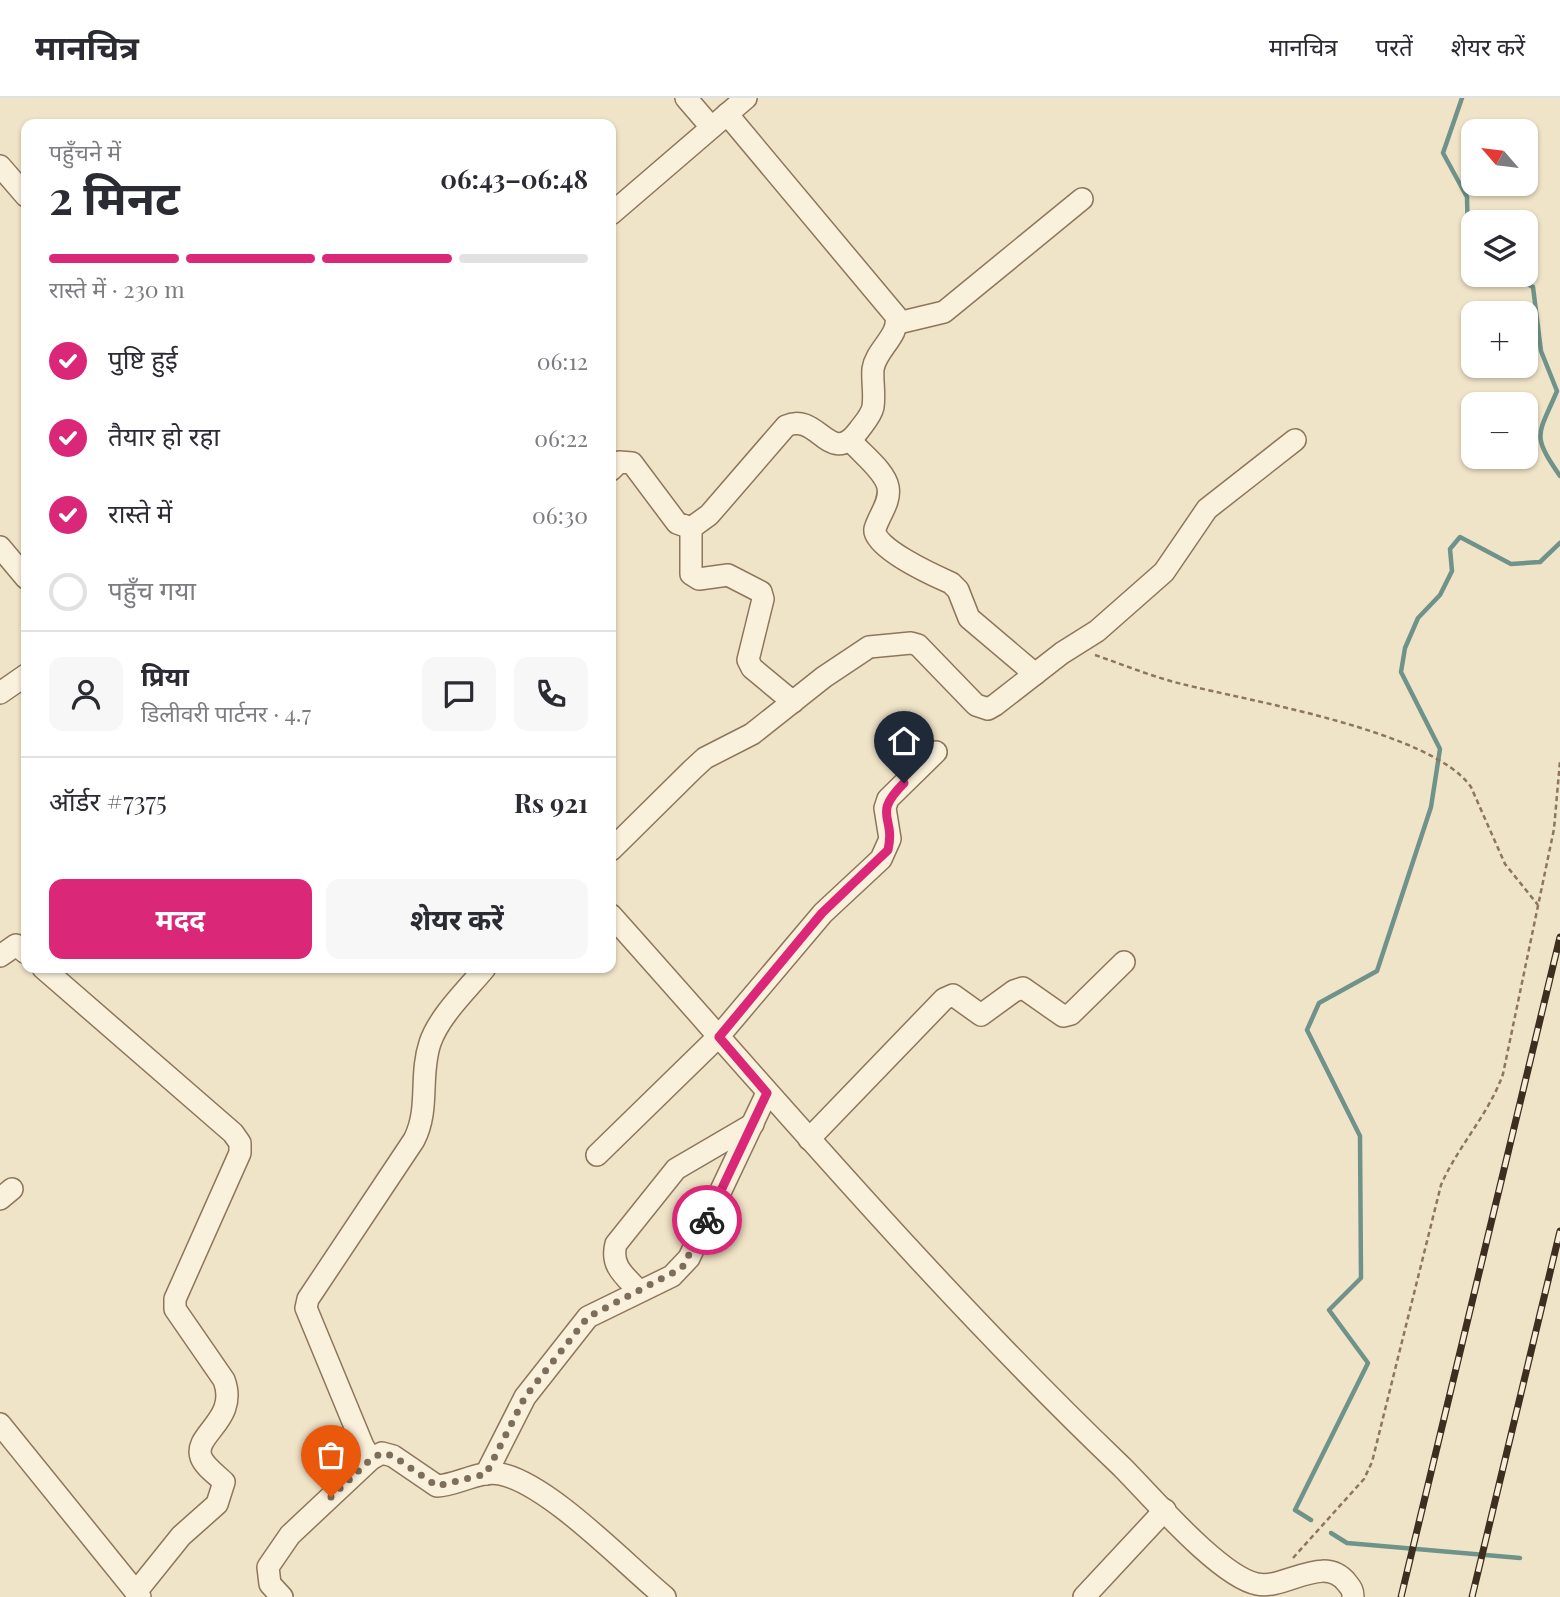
<!DOCTYPE html>
<html lang="hi">
<head>
<meta charset="utf-8">
<style>
  :root { --surface:#fff; --page:#f7f7f7; --text:#2b2b33; --muted:#7c7c81; --line:#e1e1e2; --accent:#db2777 }
  body { margin:0; font-family:"Playfair Display","Noto Sans Devanagari",serif; background:var(--page); color:var(--text); height:100vh; display:flex; flex-direction:column; font-size:26px; white-space:nowrap }
  * { box-sizing:border-box; margin:0 }
  p { font-size:23px; color:var(--muted) }
  .icon { flex:none; width:38px; height:38px; fill:none; stroke:currentColor; stroke-width:2; stroke-linecap:round; stroke-linejoin:round }
  .map { position:relative; flex:1; overflow:hidden }
  .sheet { position:absolute; left:21px; top:21px; width:595px; height:854px; display:flex; flex-direction:column; background:var(--surface); border-radius:14px; box-shadow:0 2px 5px #0004 }
  .sheet>* { flex:none }
  .needle { width:46px; rotate:298deg }
  .fabs { position:absolute; left:1461px; top:21px; display:grid; gap:14px }
  .fabs a { display:grid; place-items:center; width:77px; height:77px; border-radius:14px; background:var(--surface); box-shadow:0 2px 5px #0004; font-size:35px }
  .pin { position:absolute; display:grid; place-items:center; width:60px; height:60px; color:#fff; margin:-72px -30px; border-radius:50% 50% 50% 0; rotate:-45deg; box-shadow:0 0 7px #0007 }
  .pin .icon { rotate:45deg }
  .courier { position:absolute; display:grid; place-items:center; width:70px; height:70px; margin:-35px; border:5px solid #db2777; border-radius:50%; background:#fff; color:#222; box-shadow:0 2px 9px #0007 }
  .overview em { font-style:normal; font-weight:700 }
  .overview div { display:flex; flex-direction:column-reverse }
  .overview { display:flex; align-items:center; justify-content:space-between; height:119px; padding:0 28px }
  h1 { font-size:46px; font-weight:700; line-height:52px }
  .bar { display:grid; grid-template-columns:repeat(4,1fr); gap:10px 7px; align-content:center; height:84px; padding:0 28px }
  .bar i { height:9px; border-radius:5px; background:var(--line) }
  .bar .selected { background:var(--accent) }
  .bar p { grid-column:span 4 }
  .line { display:flex; align-items:center; gap:18px; padding:0 28px; border-top:2px solid var(--line) }
  .line div { flex:1 }
  .round { display:grid; place-items:center; flex:none; width:74px; height:74px; border-radius:14px; background:var(--page) }
  ol { padding:0 28px; list-style:none }
  li { display:flex; align-items:center; gap:21px; height:77px }
  li p { margin-inline-start:auto }
  li .icon { padding:7px; border-radius:50%; background:var(--accent); color:#fff; stroke-width:4 }
  li:last-child { color:var(--muted) }
  li i { width:38px; height:38px; border:4px solid var(--line); border-radius:50% }
  .button { display:flex; gap:14px; margin-top:auto; padding:14px 28px }
  .button a { flex:1; height:80px; border-radius:14px; background:var(--accent); color:#fff; font-size:28px; font-weight:700; line-height:80px; text-align:center }
  .button a+a { background:var(--page); color:var(--text) }
  header { display:flex; align-items:center; gap:42px; box-sizing:border-box; height:98px; padding:0 35px; background:var(--surface); border-bottom:2px solid var(--line) }
  header strong { font-size:33px }
  nav { display:flex; gap:38px; margin-inline-start:auto; font-size:24px }
  .map>svg:first-child { display:block }
</style>
</head>
<body>
<header>
<strong>मानचित्र</strong>
<nav><a>मानचित्र</a><a>परतें</a><a>शेयर करें</a></nav>
</header>
<div class="map">
<svg width="1560" height="1499" viewBox="0 0 1560 1499">
  <rect width="100%" height="100%" fill="#f0e4c8"/>
  <g fill="none" stroke-linecap="round" stroke-linejoin="round">
    <g stroke="#6f938a" stroke-width="4.5">
      <path d="M1462,0L1443,55L1467,99L1468,143L1474,150"/>
      <path d="M1512,177L1533,189L1541,253L1557,293C1538,338 1531,336 1560,378"/>
      <path d="M1311,1422L1295,1412L1368,1265L1329,1212L1361,1180L1360,1038L1307,932L1319,905L1377,873L1431,709L1440,651L1401,574L1405,550L1418,520L1440,497L1452,473L1450,451L1460,439L1511,466L1540,464L1560,445"/>
      <path d="M1331,1435L1347,1445L1520,1460"/>
    </g>
    <defs>
      <g id="minor">
        <path d="M686,0L711,29"/>
        <path d="M0,68L26,98"/>
        <path d="M611,116L746,0"/>
        <path d="M898,225L944,214L1082,101"/>
        <path d="M851,343C862,356 885,373 888,389C891,404 879,417 875,431C871,449 935,478 951,485L958,492L969,520L1035,576"/>
        <path d="M611,372L619,364L632,365L677,425L691,430L709,417L786,328C818,313 830,371 859,332C864,325 871,318 873,309C875,296 872,283 873,271C876,251 900,238 896,218L727,16"/>
        <path d="M691,430V476L699,481L728,477L761,494L763,501L748,562L752,570L793,604"/>
        <path d="M0,449L26,480"/>
        <path d="M0,595L26,577"/>
        <path d="M611,752L693,671L705,660L752,636L824,579L869,549L911,545L918,547L976,607L988,611L995,607L1062,555L1097,533L1164,474L1207,411L1295,342"/>
        <path d="M611,817C778,1004 941,1196 1122,1369C1151,1398 1220,1479 1257,1486C1285,1492 1324,1455 1347,1485C1351,1490 1353,1492 1353,1499"/>
        <path d="M0,858L16,847L26,855"/>
        <path d="M43,870L233,1035L240,1045V1055L175,1201V1211L224,1282C239,1322 193,1336 201,1359C204,1368 217,1377 224,1384L217,1406L181,1438L136,1494"/>
        <path d="M809,1041L944,901L953,897L981,917L1014,893L1023,890L1063,918L1071,916L1124,864"/>
        <path d="M597,1057L719,938L823,815L881,761L890,741L885,710L888,701L936,654"/>
        <path d="M0,1101L12,1091"/>
        <path d="M639,1193C625,1178 610,1168 616,1146L676,1071L753,1026"/>
        <path d="M0,1326L140,1499"/>
        <path d="M371,1361L363,1348L306,1210L308,1201L414,1042C430,1011 419,978 430,945C439,918 467,892 485,870"/>
        <path d="M486,1376L525,1299L588,1219L672,1178L689,1160L767,995"/>
        <path d="M282,1499L270,1486L268,1469L290,1437L371,1361L382,1355L393,1358L437,1388C458,1387 479,1372 500,1376C548,1385 625,1466 665,1499"/>
        <path d="M1084,1499L1165,1412"/>
      </g>
    </defs>
    <use href="#minor" stroke="#8d765c" stroke-width="24"/>
    <g stroke="#8d765c" stroke-width="2.5" stroke-dasharray="5 3.5" stroke-linecap="butt">
      <path d="M1095,557C1124,567 1153,579 1182,586C1249,603 1432,633 1471,689L1505,766L1538,807"/>
      <path d="M1293,1460L1364,1381L1372,1364L1441,1087C1458,1048 1489,1016 1503,976L1554,731L1560,663"/>
    </g>
    <use href="#minor" stroke="#faf1dc" stroke-width="21"/>
    <defs>
      <g id="rail">
        <path d="M1401,1499L1560,839"/>
        <path d="M1472,1499L1560,1133"/>
      </g>
    </defs>
    <use href="#rail" stroke="#3d2e20" stroke-width="7"/>
    <use href="#rail" stroke="#f7eed8" stroke-width="4.5" stroke-dasharray="13" stroke-linecap="butt"/>
  </g>
  <g fill="none" stroke-linecap="round" stroke-linejoin="round">
    <path stroke="#7c6e5b" stroke-width="7" stroke-dasharray="0 12.6" d="M331,1399L371,1361L382,1355L393,1358L437,1388L486,1376L525,1299L588,1219L682,1170L707,1122"/>
    <path stroke="#db2777" stroke-width="9" d="M707,1122L767,995L719,939L822,815L888,752C896,717 871,718 904,685"/>
  </g>
</svg>
<div class="fabs">
<a><svg class="needle" viewBox="-14 -14 28 28"><path d="M0-13l5 13h-10z" fill="#e53935"/><path d="M0 13l5-13h-10z" fill="#7c7c81"/></svg></a>
<a><svg class="icon" aria-label="layers" viewBox="0 0 24 24"><path d="M12 4l9 5-9 5-9-5zM3 14l9 5 9-5"/></svg></a>
<a>+</a>
<a>−</a>
</div>
<div class="pin" style="left:331px;top:1399px;background:#ea580c"><svg class="icon" aria-label="bag" viewBox="0 0 24 24"><path d="M5 8h14l-1 12H6zM9 8a3 3 0 0 1 6 0"/></svg></div>
<div class="pin" style="left:904px;top:685px;background:#1f2937"><svg class="icon" aria-label="home" viewBox="0 0 24 24"><path d="M3 11l9-7 9 7M6 9v11h12V9"/></svg></div>
<div class="courier" style="left:707px;top:1122px"><svg class="icon" aria-label="bike" viewBox="0 0 24 24"><circle cx="6" cy="16" r="4"/><circle cx="18" cy="16" r="4"/><path d="M6 16l4-8h5l3 8M10 8l3 8H6M13 5h3"/></svg></div>
<section class="sheet">
<div class="overview"><div><h1>2 मिनट</h1><p>पहुँचने में</p></div><em>06:43–06:48</em></div>
<div class="bar"><i class="selected"></i><i class="selected"></i><i class="selected"></i><i></i><p>रास्ते में · 230 m</p></div>
<ol>
<li><svg class="icon" aria-label="check" viewBox="0 0 24 24"><path d="M5 12l5 5 9-10"/></svg>पुष्टि हुई<p>06:12</p></li>
<li><svg class="icon" aria-label="check" viewBox="0 0 24 24"><path d="M5 12l5 5 9-10"/></svg>तैयार हो रहा<p>06:22</p></li>
<li><svg class="icon" aria-label="check" viewBox="0 0 24 24"><path d="M5 12l5 5 9-10"/></svg>रास्ते में<p>06:30</p></li>
<li><i></i>पहुँच गया</li>
</ol>
<div class="line" style="height:126px"><a class="round"><svg class="icon" aria-label="person" viewBox="0 0 24 24"><circle cx="12" cy="8" r="4"/><path d="M4 21q1-7 8-7t8 7"/></svg></a><div><b>प्रिया</b><p>डिलीवरी पार्टनर · 4.7</p></div><a class="round"><svg class="icon" aria-label="chat" viewBox="0 0 24 24"><path d="M4 5h16v11H9l-5 4z"/></svg></a><a class="round"><svg class="icon" aria-label="phone" viewBox="0 0 24 24"><path d="M5 4h4l2 5-3 2q2 4 5 5l2-3 5 2v4C11 20 4 13 5 4z"/></svg></a></div>
<div class="line" style="height:91px"><div>ऑर्डर #7375</div><b>Rs 921</b></div>
<div class="button"><a>मदद</a><a>शेयर करें</a></div>
</section>
</div>
</body>
</html>
